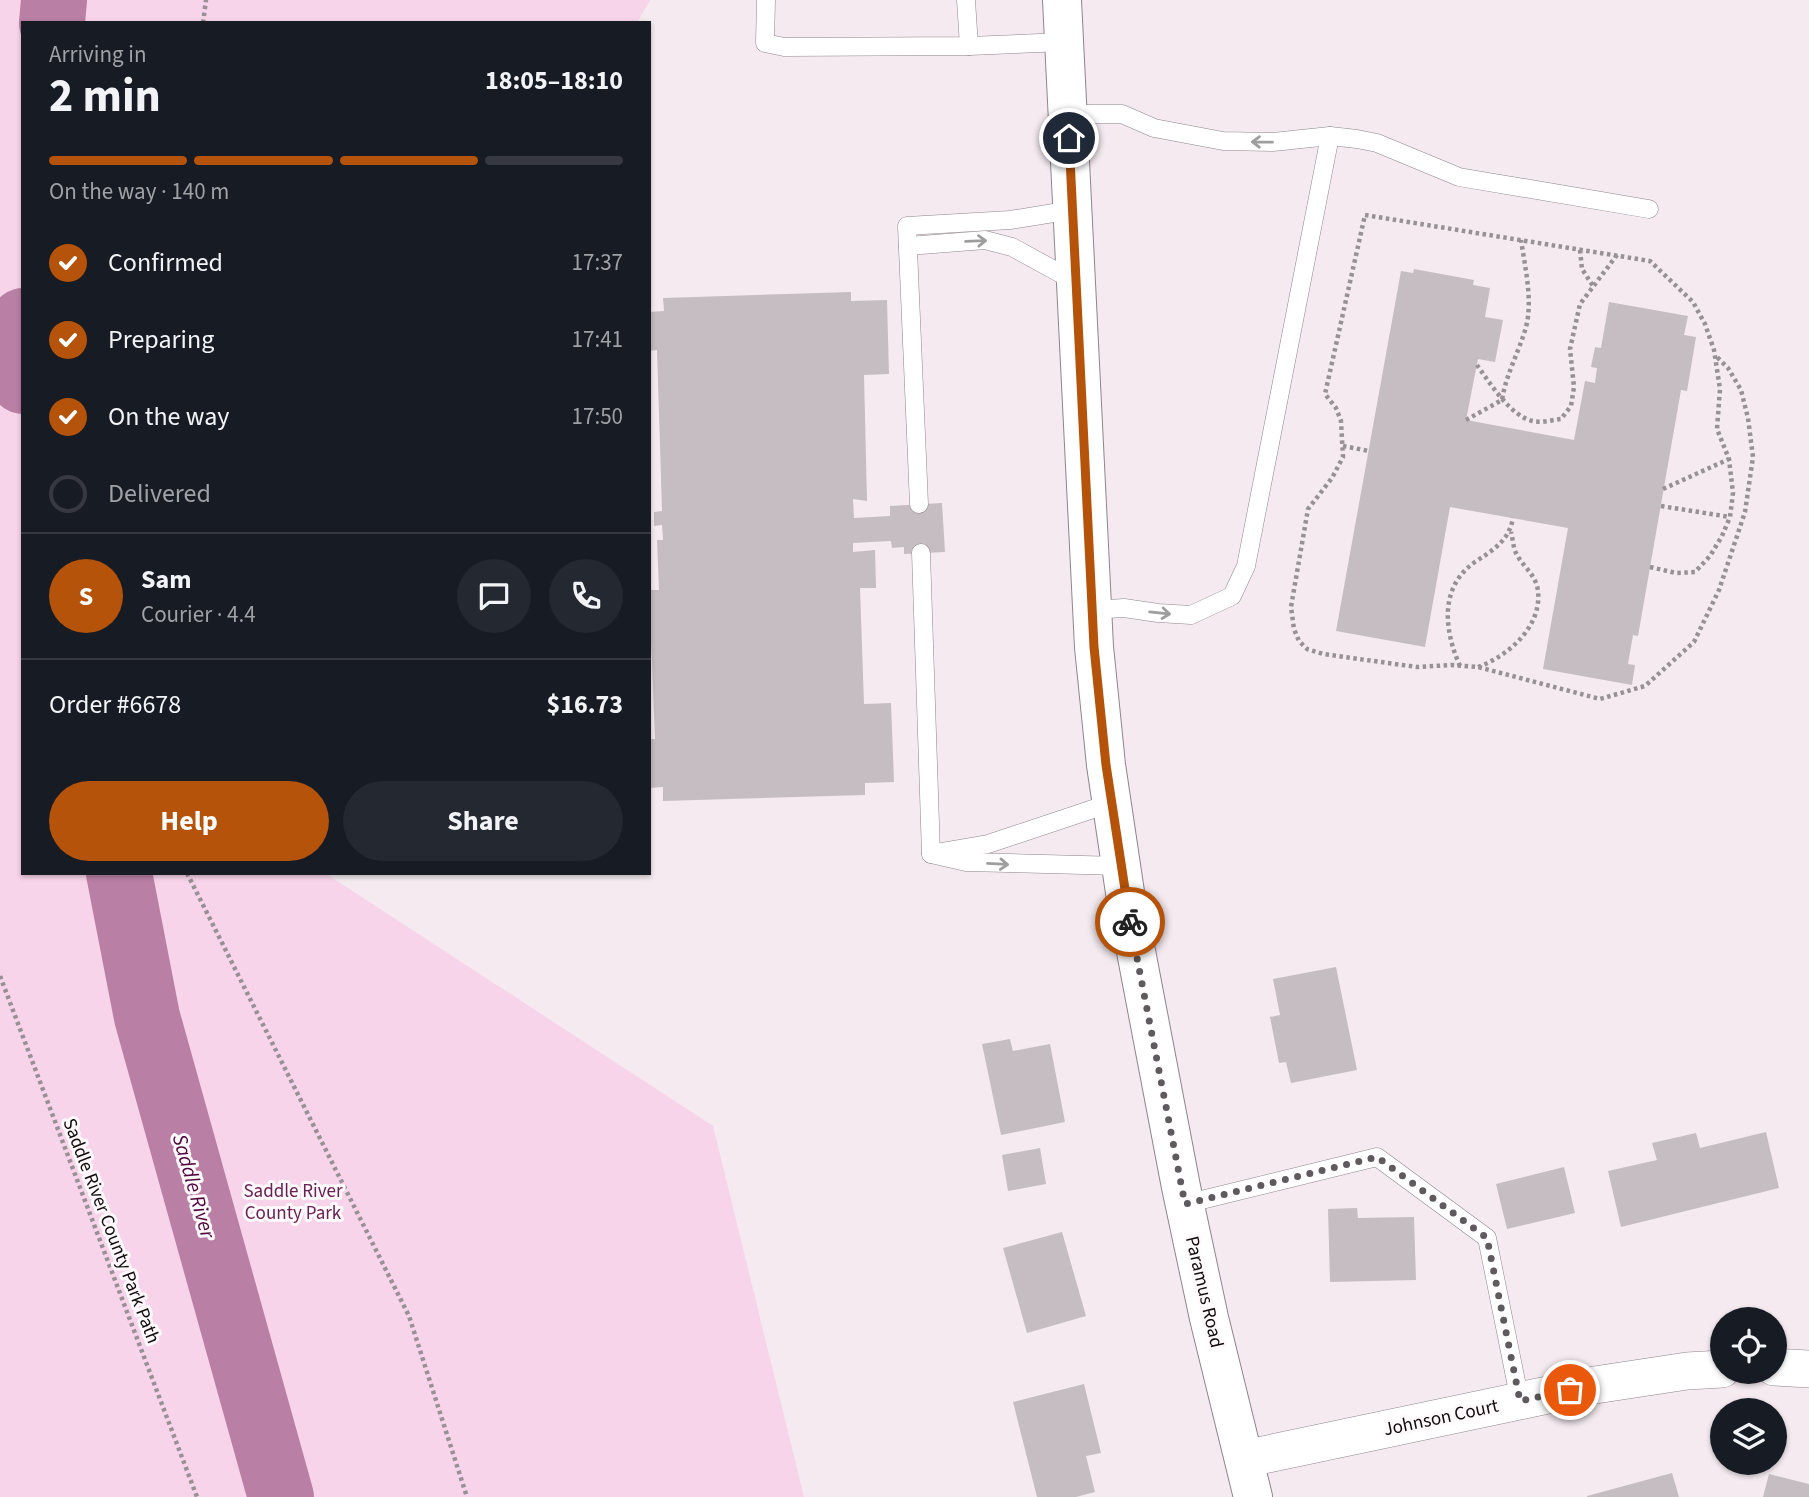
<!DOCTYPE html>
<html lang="en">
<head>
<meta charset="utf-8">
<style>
  :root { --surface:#171b24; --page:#242831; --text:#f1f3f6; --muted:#9ea1a6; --line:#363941; --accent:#b45309 }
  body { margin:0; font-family:"Source Sans 3",sans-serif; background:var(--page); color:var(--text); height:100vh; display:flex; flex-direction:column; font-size:26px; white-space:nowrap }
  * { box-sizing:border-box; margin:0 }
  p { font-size:23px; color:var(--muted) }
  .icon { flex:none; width:38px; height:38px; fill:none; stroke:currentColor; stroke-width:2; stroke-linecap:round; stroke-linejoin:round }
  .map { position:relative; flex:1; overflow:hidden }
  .drawer { position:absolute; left:21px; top:21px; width:630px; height:854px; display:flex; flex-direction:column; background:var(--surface); border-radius:0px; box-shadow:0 2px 5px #0004 }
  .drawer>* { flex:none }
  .tools { position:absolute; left:1710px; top:1307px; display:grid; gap:14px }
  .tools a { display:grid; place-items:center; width:77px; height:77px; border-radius:50%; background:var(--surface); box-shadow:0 2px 5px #0004; font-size:35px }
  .pin { position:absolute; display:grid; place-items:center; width:60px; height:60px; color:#fff; margin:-30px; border:4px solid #fff; border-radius:50%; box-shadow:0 2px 7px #0007 }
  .courier { position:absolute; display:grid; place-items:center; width:70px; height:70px; margin:-35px; border:5px solid #b45309; border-radius:50%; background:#fff; color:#222; box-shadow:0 2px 9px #0007 }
  .headline em { font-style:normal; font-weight:700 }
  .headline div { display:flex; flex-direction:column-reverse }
  .headline { display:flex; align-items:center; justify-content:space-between; height:119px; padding:0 28px }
  h1 { font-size:46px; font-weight:700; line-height:52px }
  .bar { display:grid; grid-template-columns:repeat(4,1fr); gap:10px 7px; align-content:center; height:84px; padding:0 28px }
  .bar i { height:9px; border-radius:5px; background:var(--line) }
  .bar .selected { background:var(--accent) }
  .bar p { grid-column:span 4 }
  .line { display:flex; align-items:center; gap:18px; padding:0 28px; border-top:2px solid var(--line) }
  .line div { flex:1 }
  .round { display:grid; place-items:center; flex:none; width:74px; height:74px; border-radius:37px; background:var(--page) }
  ol { padding:0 28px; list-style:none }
  li { display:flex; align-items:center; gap:21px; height:77px }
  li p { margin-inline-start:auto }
  li .icon { padding:7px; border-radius:50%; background:var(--accent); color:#fff; stroke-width:4 }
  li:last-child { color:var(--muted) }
  li i { width:38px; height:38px; border:4px solid var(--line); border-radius:50% }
  .cta { display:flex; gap:14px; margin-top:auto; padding:14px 28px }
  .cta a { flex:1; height:80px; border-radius:42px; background:var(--accent); color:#fff; font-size:28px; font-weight:700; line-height:80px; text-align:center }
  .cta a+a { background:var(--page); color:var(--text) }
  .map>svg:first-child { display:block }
</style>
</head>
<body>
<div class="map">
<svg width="1809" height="1497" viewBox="0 0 1809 1497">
  <rect width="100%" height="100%" fill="#f4eaf0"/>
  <path fill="#f8d4ea" d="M0,0H650L637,23H23V873H325L713,1126L804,1497H0Z"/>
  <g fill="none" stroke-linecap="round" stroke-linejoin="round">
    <g stroke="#b97fa5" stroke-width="66">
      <path d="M52,23L54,0"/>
      <path d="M23,321L19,361L23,381"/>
      <path d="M119,873L147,1017L281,1497"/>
    </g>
  </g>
  <g fill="#c6bdc2">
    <path d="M1414,269L1474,280L1473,285L1490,288L1485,317L1503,320L1495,362L1478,359L1466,420L1574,440L1585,381L1595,383L1597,368L1591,367L1595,347L1601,348L1609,302L1688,316L1684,335L1696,337L1687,391L1681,390L1638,636L1633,635L1628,664L1635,665L1632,685L1543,669L1568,528L1450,507L1425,647L1336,631L1401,271L1413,273Z"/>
    <path d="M851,292V301L887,300L889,374L864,375L867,501L853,499L854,518L890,516V506L942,503L945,552L904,554V547L892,548L891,541L853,543V552L875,550L876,588H860L864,704L891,703L894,782L865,783V795L663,801V787L649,788V739H655L649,590H659L657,540H663L662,525L654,526V512L662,511L657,350L649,351V312L664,311L663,298Z"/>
    <path d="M1336,967L1357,1070L1291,1083L1286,1062L1279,1063L1270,1017L1280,1015L1273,979Z"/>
    <path d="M1010,1039L1013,1051L1050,1044L1065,1122L1001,1135L982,1044Z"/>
    <path d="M1766,1132L1779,1188L1621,1227L1608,1171L1657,1160L1652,1143L1696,1133L1700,1148Z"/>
    <path d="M1040,1148L1046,1184L1008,1191L1002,1155Z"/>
    <path d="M1564,1167L1575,1213L1507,1229L1496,1184Z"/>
    <path d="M1357,1208L1358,1218L1414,1217L1416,1280L1330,1282L1328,1209Z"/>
    <path d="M1062,1232L1086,1316L1027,1333L1003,1248Z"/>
    <path d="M1084,1384L1101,1453L1086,1456L1095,1492L1076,1497H1037L1013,1402Z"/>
    <path d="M1672,1473L1679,1497H1587V1496Z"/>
    <path d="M1769,1474L1809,1484V1497H1763Z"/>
  </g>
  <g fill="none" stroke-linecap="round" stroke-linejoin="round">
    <defs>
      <g id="lane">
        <path d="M766,0L765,43L784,47L969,46L1064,42"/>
        <path d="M966,0L969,46"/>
        <path d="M1068,114H1122L1154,128L1223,141L1273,142L1330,136L1357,139L1377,143L1459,177L1649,209"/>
        <path d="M908,246L985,240L1012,247L1076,282"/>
        <path d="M919,504L907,226L1010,220L1072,210"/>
        <path d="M921,553L931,854"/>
        <path d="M1092,610L1124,608L1158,613L1191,615L1232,596L1246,566L1330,136"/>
        <path d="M941,852L988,844L1111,803"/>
        <path d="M931,854L966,862L1121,866"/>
        <path d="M1185,1204L1377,1157L1487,1238L1520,1401"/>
      </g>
      <g id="street">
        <path d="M1774,1367L1809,1369"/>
        <path d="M1244,1459L1595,1385L1687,1371L1722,1369"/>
      </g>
      <path id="secondary" d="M1062,0L1094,647L1106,765L1126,899L1181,1187L1209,1318L1253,1497"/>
    </defs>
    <use href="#lane" stroke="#8e858b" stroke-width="19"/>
    <use href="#street" stroke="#8e858b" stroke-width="38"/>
    <use href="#secondary" stroke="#8e858b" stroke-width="40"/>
    <g stroke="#979095" stroke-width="4.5" stroke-dasharray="3.5 3.5" stroke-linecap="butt">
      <path d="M203,23L206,0"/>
      <path d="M1580,250L1582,269L1593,286"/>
      <path d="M1477,365C1489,382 1511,417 1533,421C1542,423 1552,420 1561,419L1571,406L1574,387L1570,349L1580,304L1617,255"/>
      <path d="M1466,420L1502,400C1506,374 1519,352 1526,327C1533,300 1525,267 1521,240"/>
      <path d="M1343,446L1369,451"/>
      <path d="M1663,489L1729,459"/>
      <path d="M1661,506L1730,517"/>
      <path d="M1650,567L1676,573L1695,572L1710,556L1722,536L1730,517L1733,493L1729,459L1717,429L1720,389L1714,350L1705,324L1693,302L1650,261L1365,215L1325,394L1336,408L1341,421L1343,457L1332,478L1308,509L1291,607L1294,629L1299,641L1307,649L1323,654L1417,667L1451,665L1478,667L1600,699L1645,686L1694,642L1719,590L1745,512L1753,457L1748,418L1741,390L1728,368L1715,355"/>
      <path d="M1460,666C1444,630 1439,587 1475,562C1493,550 1509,541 1513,518"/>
      <path d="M1478,667C1508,656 1542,627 1538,591C1536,574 1522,566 1516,553C1513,547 1513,539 1511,532"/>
      <path d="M187,873L409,1316L467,1497"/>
      <path d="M0,976L197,1497"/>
    </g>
    <use href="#lane" stroke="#fff" stroke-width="18"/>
    <use href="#street" stroke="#fff" stroke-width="37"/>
    <use href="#secondary" stroke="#fff" stroke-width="38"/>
  </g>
  <defs><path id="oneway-shaft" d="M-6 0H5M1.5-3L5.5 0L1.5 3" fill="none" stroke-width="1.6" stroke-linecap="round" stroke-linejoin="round" transform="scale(1.75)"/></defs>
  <g stroke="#9f9e9f">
    <use href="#oneway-shaft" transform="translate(1262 142) rotate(-179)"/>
    <use href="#oneway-shaft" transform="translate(976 241) rotate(-2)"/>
    <use href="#oneway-shaft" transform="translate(1160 613) rotate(6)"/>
    <use href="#oneway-shaft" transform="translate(998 864) rotate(3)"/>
  </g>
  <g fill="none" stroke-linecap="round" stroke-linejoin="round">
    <path stroke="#5f5a5d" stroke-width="7" stroke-dasharray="0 12.6" d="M1130,922L1185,1204L1377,1157L1487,1238L1520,1401L1570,1390"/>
    <path stroke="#b45309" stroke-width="9" d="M1069,138L1094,647L1106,765L1130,922"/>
  </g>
  <g text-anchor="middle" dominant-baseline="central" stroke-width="6" stroke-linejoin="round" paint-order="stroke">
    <g font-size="19" fill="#672153" stroke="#fff9fc">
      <text x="293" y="1191">Saddle River<tspan x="293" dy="22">County Park</tspan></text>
    </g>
    <g font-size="19" fill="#0f0c0e" stroke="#fff9fc">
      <text transform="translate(111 1231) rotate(69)">Saddle River County Park Path</text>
      <text transform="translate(1204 1292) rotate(77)">Paramus Road</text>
      <text transform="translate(1441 1418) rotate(-12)">Johnson Court</text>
    </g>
    <g font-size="21" font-style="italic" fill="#4d053c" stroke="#fff9fc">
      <text transform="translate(194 1186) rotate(74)">Saddle River</text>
    </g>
  </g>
</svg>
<div class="tools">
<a><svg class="icon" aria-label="locate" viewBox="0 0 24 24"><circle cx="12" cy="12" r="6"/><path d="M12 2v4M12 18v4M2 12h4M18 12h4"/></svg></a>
<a><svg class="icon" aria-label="layers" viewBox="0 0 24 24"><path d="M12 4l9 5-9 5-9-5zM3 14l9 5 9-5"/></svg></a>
</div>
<div class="pin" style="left:1570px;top:1390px;background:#ea580c"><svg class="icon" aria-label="bag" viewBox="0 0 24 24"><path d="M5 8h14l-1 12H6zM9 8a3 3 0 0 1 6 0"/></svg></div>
<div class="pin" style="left:1069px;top:138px;background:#1f2937"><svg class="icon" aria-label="home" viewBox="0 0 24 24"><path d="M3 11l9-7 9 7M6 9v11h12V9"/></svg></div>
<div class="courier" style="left:1130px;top:922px"><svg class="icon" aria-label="bike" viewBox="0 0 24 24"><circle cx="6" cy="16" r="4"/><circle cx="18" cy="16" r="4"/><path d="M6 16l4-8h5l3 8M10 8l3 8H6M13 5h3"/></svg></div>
<section class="drawer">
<div class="headline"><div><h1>2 min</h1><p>Arriving in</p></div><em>18:05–18:10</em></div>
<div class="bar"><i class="selected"></i><i class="selected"></i><i class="selected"></i><i></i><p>On the way · 140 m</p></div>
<ol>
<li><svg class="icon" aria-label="check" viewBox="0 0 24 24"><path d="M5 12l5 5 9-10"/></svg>Confirmed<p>17:37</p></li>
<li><svg class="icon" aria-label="check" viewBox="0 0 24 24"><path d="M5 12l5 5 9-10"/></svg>Preparing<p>17:41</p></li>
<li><svg class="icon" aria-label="check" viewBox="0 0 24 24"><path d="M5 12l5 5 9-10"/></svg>On the way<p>17:50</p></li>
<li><i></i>Delivered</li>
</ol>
<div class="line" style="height:126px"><b class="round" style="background:var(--accent);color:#fff">S</b><div><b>Sam</b><p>Courier · 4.4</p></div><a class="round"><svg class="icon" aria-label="chat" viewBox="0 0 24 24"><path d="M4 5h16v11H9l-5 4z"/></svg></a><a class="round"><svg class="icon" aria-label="phone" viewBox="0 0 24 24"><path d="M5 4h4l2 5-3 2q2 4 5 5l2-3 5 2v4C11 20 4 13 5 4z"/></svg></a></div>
<div class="line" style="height:91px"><div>Order #6678</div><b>$16.73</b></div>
<div class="cta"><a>Help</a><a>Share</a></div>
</section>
</div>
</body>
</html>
